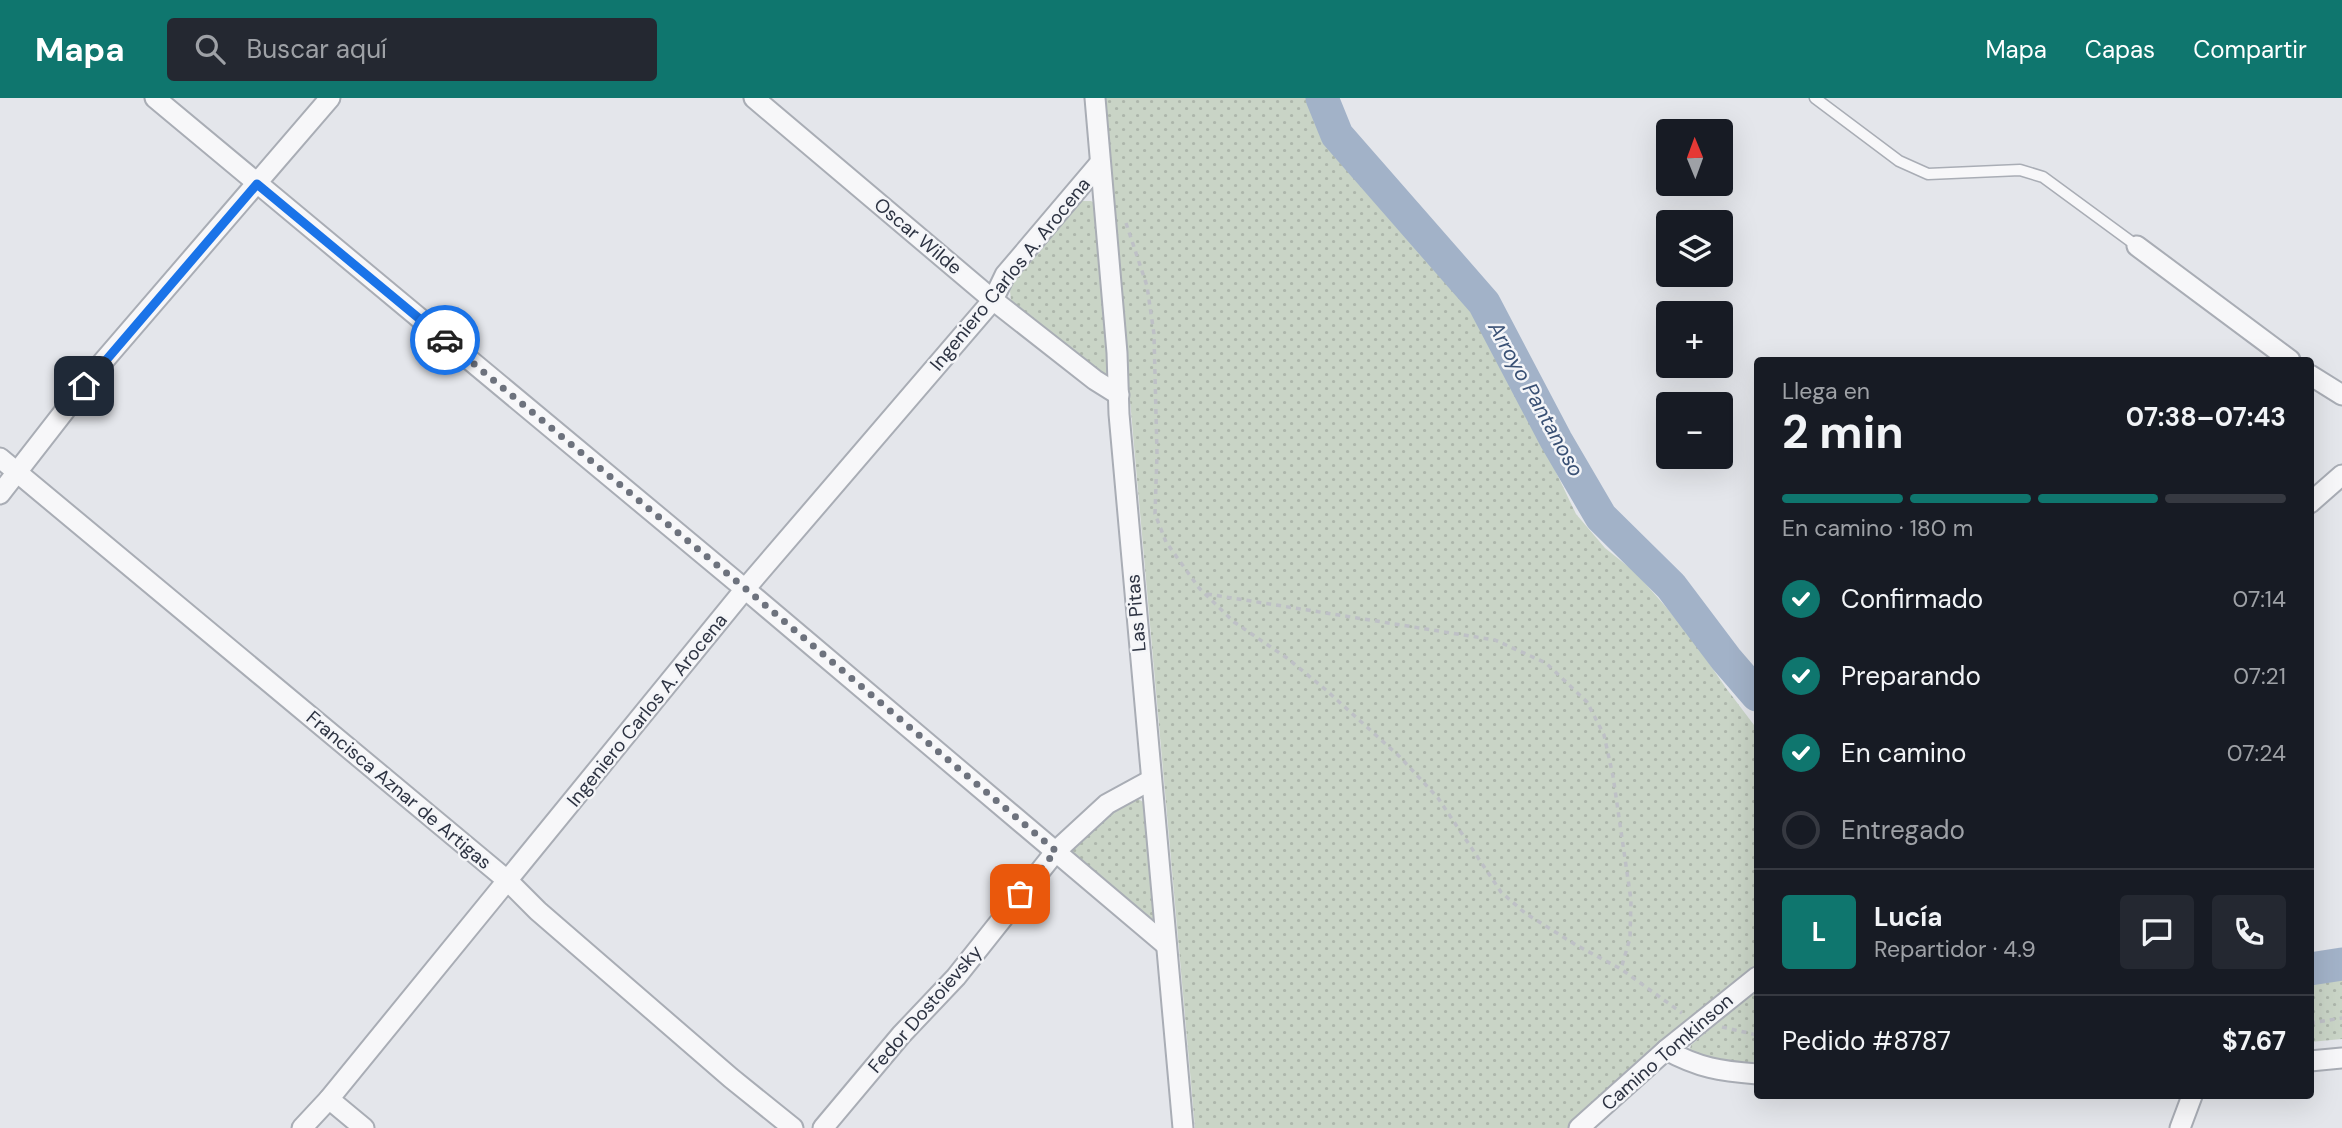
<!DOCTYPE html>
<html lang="es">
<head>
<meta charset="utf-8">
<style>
  :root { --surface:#171b24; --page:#242831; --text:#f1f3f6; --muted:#9ea1a6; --line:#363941; --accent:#0f766e }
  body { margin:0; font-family:"DM Sans",sans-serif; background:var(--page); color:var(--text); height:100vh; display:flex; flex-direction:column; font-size:26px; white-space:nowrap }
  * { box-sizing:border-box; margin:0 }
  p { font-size:23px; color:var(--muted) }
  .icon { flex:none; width:38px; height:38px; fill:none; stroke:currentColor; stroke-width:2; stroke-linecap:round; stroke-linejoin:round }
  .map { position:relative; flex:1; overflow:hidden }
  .side { position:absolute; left:1754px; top:259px; width:560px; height:742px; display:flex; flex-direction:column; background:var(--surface); border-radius:7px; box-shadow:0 7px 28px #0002 }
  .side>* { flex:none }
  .needle { width:46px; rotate:359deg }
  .buttons { position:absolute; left:1656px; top:21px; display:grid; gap:14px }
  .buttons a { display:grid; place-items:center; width:77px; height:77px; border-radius:7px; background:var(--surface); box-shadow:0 7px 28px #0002; font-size:35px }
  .pin { position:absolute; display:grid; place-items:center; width:60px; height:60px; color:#fff; margin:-30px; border-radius:14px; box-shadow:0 4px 10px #0006 }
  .courier { position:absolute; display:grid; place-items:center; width:70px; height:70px; margin:-35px; border:5px solid #1a73e8; border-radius:50%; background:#fff; color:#222; box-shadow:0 2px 9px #0007 }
  .summary em { font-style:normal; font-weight:700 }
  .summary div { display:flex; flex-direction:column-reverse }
  .summary { display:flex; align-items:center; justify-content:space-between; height:119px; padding:0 28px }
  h1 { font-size:46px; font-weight:700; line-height:52px }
  .bar { display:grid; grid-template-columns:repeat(4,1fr); gap:10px 7px; align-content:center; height:84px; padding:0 28px }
  .bar i { height:9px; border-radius:5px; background:var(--line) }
  .bar .on { background:var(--accent) }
  .bar p { grid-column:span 4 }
  .line { display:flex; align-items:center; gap:18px; padding:0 28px; border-top:2px solid var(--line) }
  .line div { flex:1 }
  .round { display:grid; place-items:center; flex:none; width:74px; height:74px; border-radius:7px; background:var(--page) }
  ol { padding:0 28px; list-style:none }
  li { display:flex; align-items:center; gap:21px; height:77px }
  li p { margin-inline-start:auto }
  li .icon { padding:7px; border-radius:50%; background:var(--accent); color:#fff; stroke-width:4 }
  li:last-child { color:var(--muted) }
  li i { width:38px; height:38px; border:4px solid var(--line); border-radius:50% }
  header { display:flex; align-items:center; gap:42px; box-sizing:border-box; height:98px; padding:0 35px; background:var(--accent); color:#fff }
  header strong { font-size:33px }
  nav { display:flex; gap:38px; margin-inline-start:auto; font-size:24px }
  .search { width:490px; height:63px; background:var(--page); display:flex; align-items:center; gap:18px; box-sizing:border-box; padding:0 24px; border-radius:7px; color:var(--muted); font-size:26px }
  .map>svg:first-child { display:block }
</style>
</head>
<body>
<header>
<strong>Mapa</strong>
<div class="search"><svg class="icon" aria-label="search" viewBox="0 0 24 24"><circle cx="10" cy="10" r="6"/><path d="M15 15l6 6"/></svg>Buscar aquí</div>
<nav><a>Mapa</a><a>Capas</a><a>Compartir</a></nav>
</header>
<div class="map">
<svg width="2342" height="1030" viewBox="0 0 2342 1030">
  <defs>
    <pattern id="grass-dots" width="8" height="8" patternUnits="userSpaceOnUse" patternTransform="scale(1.75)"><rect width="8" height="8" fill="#c9d4c6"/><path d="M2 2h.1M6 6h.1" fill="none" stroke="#adb6ab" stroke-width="1.8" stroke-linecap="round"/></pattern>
  </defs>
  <rect width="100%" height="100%" fill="#e4e6eb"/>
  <g fill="url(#grass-dots)">
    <path d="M1103,0H1311L1339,43L1373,76L1399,106L1438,159L1476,219L1514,286L1576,416L1605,450L1635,474L1666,509L1693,542L1726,590L1757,631V875L1576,1030H1195Z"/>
    <path d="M1081,103H1091L1096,106L1109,268L1106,277L1101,275L1011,203L1010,193L1012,181Z"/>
    <path d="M1138,701L1145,705L1157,822H1151L1073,758V747L1120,707L1128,702Z"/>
    <path d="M2342,876V941L2310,944V879Z"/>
    <path d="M1757,892V966L1695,960L1689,955L1691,947Z"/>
  </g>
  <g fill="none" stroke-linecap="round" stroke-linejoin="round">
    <g stroke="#a2b2c8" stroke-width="33">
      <path d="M1322,0L1337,37L1484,205L1556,342L1601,419L1671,488L1726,561L1757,597"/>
      <path d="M2310,871L2342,866"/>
    </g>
    <defs>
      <path id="lane" d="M1815,0L1899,63L1928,76L2020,72L2043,79L2137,148"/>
      <g id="street">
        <path d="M155,0L745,491L1166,847"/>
        <path d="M754,0L993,202L1095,282L1119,297"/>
        <path d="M1095,0L1117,255L1119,316L1183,1030"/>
        <path d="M2137,148L2290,262"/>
        <path d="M2310,277L2342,297"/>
        <path d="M0,360L508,783L538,813L731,980L793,1030"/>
        <path d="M0,396L101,266L330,0"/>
        <path d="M2310,405L2342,377"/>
        <path d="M1666,952C1699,970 1720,973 1757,976"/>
        <path d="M2310,963L2342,960"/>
        <path d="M329,1001L364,1030"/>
        <path d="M302,1030L329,1001L745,491L993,202L1005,177L1100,65"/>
        <path d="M823,1030L901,937L956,879L1056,753L1107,706L1151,682"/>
        <path d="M1579,1030L1666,952L1757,879"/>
        <path d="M2180,1030L2192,998"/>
      </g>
    </defs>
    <use href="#lane" stroke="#a9adb5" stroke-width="13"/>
    <use href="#street" stroke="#a9adb5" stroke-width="23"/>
    <g stroke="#bec0c6" stroke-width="3.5" stroke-dasharray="5 5" stroke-linecap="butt">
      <path d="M1126,125L1147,188L1154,236L1157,356L1155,416L1166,444L1199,490L1234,524L1287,560L1326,592L1400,659L1438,700L1501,794L1525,815L1576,847L1621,871L1682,915"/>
      <path d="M1207,496L1495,542L1546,565L1587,604L1604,637L1613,678L1631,802L1630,840L1621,871"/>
      <path d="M2310,925L2342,920"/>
      <path d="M1722,929L1757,937"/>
    </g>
    <use href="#lane" stroke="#f7f7f9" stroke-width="10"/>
    <use href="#street" stroke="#f7f7f9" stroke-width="19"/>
  </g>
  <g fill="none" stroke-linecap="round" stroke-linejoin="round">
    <path stroke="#6d727d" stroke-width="7" stroke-dasharray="0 12.6" d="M445,242L746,491L1056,753L1020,796"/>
    <path stroke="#1a73e8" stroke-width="9" d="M84,288L257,86L445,242"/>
  </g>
  <g text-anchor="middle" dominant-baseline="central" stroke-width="5" stroke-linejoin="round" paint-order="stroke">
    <g font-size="19" fill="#2d3342" stroke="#f4f5f8">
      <text transform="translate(918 138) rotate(40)">Oscar Wilde</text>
      <text transform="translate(1010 176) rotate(-51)">Ingeniero Carlos A. Arocena</text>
      <text transform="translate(1136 515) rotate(-95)">Las Pitas</text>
      <text transform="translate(647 612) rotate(-51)">Ingeniero Carlos A. Arocena</text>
      <text transform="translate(399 692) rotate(40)">Francisca Aznar de Artigas</text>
      <text transform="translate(925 911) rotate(-49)">Fedor Dostoievsky</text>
      <text transform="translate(1667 954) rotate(-41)">Camino Tomkinson</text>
    </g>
    <g font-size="21" font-style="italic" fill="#395074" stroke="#f4f5f8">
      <text transform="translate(1536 301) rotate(61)">Arroyo Pantanoso</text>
    </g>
  </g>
</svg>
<div class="buttons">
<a><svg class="needle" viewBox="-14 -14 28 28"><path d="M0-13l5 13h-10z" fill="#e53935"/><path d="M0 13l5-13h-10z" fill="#9ea1a6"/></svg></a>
<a><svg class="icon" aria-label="layers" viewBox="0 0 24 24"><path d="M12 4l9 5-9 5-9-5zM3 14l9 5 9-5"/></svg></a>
<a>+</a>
<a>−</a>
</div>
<div class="pin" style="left:1020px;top:796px;background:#ea580c"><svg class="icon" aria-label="bag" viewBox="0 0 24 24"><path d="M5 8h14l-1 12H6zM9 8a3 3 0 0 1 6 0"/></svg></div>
<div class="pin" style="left:84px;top:288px;background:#1f2937"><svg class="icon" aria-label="home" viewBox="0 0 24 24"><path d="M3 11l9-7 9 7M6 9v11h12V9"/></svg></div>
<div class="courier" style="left:445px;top:242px"><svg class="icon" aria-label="car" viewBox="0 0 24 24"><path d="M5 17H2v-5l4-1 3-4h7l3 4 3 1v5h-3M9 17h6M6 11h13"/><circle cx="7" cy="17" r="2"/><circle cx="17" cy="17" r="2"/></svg></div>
<section class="side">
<div class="summary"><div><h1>2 min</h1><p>Llega en</p></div><em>07:38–07:43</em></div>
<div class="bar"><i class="on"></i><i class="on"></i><i class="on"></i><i></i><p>En camino · 180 m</p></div>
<ol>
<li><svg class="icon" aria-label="check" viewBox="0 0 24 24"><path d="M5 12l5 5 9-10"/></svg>Confirmado<p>07:14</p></li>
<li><svg class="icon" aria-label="check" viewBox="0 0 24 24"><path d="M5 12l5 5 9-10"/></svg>Preparando<p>07:21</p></li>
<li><svg class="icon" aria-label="check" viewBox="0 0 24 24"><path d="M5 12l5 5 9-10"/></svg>En camino<p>07:24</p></li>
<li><i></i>Entregado</li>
</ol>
<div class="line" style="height:126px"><b class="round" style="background:var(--accent);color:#fff">L</b><div><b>Lucía</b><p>Repartidor · 4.9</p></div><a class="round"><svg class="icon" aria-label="chat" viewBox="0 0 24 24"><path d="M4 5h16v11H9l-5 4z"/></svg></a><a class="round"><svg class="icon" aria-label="phone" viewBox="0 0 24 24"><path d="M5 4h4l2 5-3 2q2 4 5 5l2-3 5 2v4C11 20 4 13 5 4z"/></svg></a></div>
<div class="line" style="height:91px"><div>Pedido #8787</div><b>$7.67</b></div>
</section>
</div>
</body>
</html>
